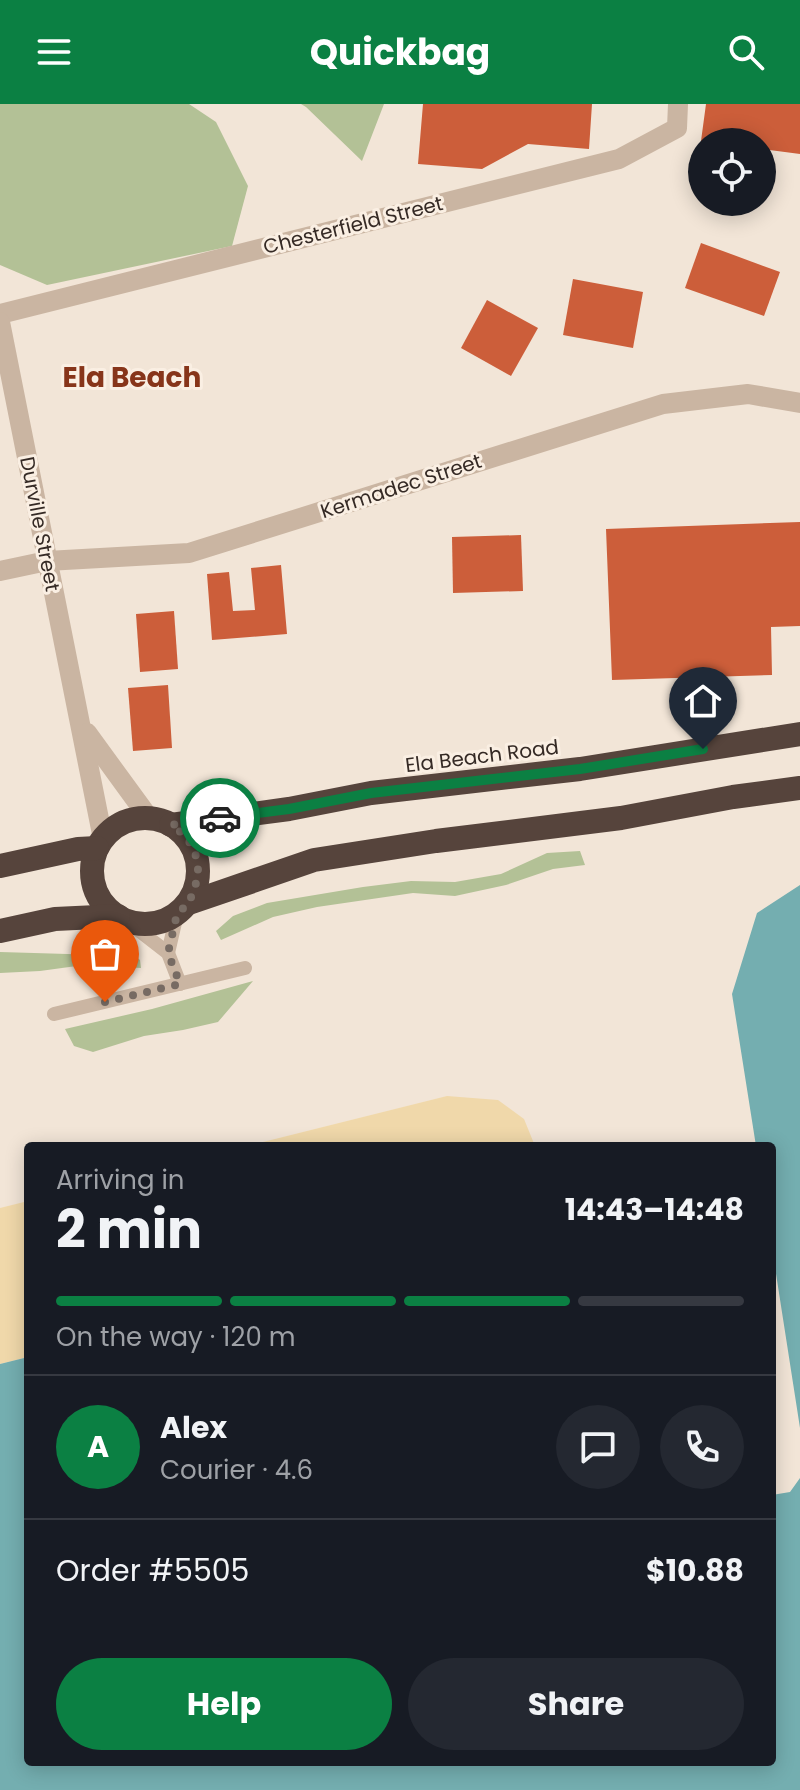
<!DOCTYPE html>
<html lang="en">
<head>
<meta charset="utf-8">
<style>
  :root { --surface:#171b24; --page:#242831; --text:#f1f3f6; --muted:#9ea1a6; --line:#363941; --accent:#0b8043 }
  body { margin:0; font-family:Poppins,sans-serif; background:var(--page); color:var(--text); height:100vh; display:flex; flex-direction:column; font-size:30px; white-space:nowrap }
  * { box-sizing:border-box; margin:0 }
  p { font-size:26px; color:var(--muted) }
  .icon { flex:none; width:44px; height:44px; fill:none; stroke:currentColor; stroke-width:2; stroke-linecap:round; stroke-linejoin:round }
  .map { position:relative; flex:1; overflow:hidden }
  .drawer { position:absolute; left:24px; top:1038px; width:752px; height:624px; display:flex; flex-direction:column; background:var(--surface); border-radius:8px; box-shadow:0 4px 20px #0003 }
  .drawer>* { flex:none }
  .fabs { position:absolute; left:688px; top:24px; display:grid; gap:16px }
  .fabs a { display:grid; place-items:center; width:88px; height:88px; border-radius:50%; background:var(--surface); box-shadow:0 4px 20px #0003; font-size:40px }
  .pin { position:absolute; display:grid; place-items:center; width:68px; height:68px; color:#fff; margin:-82px -34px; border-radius:50% 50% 50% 0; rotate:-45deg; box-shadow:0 0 8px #0007 }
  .pin .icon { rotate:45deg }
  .courier { position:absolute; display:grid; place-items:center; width:80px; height:80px; margin:-40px; border:6px solid #0b8043; border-radius:50%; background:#fff; color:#222; box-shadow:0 2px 10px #0007 }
  .headline em { font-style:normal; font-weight:700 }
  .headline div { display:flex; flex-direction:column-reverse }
  .headline { display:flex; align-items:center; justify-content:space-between; height:136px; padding:0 32px }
  h1 { font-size:52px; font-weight:700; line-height:60px }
  .bar { display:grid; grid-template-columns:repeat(4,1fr); gap:12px 8px; align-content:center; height:96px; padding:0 32px }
  .bar i { height:10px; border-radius:6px; background:var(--line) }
  .bar .current { background:var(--accent) }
  .bar p { grid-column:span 4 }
  .line { display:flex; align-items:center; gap:20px; padding:0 32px; border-top:2px solid var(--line) }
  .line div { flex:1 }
  .round { display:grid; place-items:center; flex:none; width:84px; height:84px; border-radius:42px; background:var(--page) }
  .cta { display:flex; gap:16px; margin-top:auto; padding:16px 32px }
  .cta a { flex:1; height:92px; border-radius:48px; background:var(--accent); color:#fff; font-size:32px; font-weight:700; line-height:92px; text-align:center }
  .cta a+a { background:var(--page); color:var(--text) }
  header { display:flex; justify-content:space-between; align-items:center; height:104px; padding:0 32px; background:var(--accent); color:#fff; font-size:36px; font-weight:700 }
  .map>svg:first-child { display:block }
</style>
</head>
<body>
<header><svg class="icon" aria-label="menu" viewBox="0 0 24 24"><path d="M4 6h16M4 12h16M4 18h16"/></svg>Quickbag<svg class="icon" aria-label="search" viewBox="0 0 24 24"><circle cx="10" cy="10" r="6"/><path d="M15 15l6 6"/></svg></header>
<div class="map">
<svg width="800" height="1686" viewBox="0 0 800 1686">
  <rect width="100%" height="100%" fill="#f2e5d7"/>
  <g fill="#b3c196">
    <path d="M0,0H189L216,18L248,82L232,142L47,181L0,161Z"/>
    <path d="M301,0H384L362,57L306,3Z"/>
    <path d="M580,747L585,761L553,765L506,781L455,792L413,789L317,803L273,813L221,836L216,827L233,812L267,799L363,783L411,777L455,778L501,770L547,749Z"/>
    <path d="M0,848L135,852L140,856L141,864L84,861L40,867L0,869Z"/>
    <path d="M253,877L218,918L183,926L144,932L93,948L74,942L65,925L152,905Z"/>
  </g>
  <g fill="#f0d8aa">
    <path d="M447,992L498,996L524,1015L535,1042H247Z"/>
    <path d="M28,1097V1253L0,1260V1104Z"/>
  </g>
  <g fill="#74aeb0">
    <path d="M800,781V1324L772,1144V1042H756L732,890L757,809Z"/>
    <path d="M28,1253V1658H772V1391L790,1388L800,1374V1686H0V1260Z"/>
  </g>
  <g fill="#cc5e3a">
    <path d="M423,0H592L589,45L528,40L482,65L418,60Z"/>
    <path d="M706,0H800V50L762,45V38L701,37Z"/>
    <path d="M701,139L780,168L764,212L685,184Z"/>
    <path d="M573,175L643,188L633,244L563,231Z"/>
    <path d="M487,196L538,224L511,272L461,244Z"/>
    <path d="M800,418V522L771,523L772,571L612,576L606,425Z"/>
    <path d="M521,431L523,487L453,489L452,433Z"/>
    <path d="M281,461L287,530L212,536L207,470L229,468L233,507L255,506L251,464Z"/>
    <path d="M174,507L178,565L140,568L136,510Z"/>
    <path d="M168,581L172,644L133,647L128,584Z"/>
  </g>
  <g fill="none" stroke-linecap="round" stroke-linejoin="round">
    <g stroke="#cab5a2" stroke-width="14">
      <path d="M128,818L168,849L180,880"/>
      <path d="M168,849L177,810"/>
      <path d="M54,910L245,864"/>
    </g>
    <g stroke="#cab5a2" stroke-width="20">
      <path d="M0,210L619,55L677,24L678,0"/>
      <path d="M0,218L103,735"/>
      <path d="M0,467L47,457L189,449L663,300L748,290L800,299"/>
      <path d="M87,629L149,714"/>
    </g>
    <g stroke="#56443c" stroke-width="24">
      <circle cx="145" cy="767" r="53"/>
      <path d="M171,721L289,705L371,689L580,665L800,630"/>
      <path d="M0,762L78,745L97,744"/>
      <path d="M189,799L314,756L436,737L621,714L733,693L800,684"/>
      <path d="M0,827L55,815L118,812"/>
    </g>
  </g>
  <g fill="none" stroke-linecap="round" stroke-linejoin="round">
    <path stroke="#776b63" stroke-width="8" stroke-dasharray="0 14.4" d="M105,898L180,880L168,849L177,810L189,799L196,779L198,765L196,752L190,739L182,729L171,721L220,714"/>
    <path stroke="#0b8043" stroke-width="10" d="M220,714L289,705L371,689L580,665L703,645"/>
  </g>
  <g text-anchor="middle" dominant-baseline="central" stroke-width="6" stroke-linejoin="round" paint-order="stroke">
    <g font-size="20" fill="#352a25" stroke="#faefe3">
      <text transform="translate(353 121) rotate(-14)">Chesterfield Street</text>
      <text transform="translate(401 382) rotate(-18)">Kermadec Street</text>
      <text transform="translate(40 420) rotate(79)">Durville Street</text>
      <text transform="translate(482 652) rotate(-7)">Ela Beach Road</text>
    </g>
    <g font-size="28" font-weight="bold" fill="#87351a" stroke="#faefe3">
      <text x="132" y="273">Ela Beach</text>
    </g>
  </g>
</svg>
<div class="fabs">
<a><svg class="icon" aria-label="locate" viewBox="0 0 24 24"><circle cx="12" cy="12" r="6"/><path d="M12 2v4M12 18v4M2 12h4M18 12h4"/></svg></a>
</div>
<div class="pin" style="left:105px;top:898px;background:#ea580c"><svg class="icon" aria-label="bag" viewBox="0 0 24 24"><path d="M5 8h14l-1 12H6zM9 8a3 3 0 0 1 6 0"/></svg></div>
<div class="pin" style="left:703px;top:645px;background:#1f2937"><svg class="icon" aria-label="home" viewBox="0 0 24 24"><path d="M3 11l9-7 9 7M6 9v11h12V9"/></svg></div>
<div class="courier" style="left:220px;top:714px"><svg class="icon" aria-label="car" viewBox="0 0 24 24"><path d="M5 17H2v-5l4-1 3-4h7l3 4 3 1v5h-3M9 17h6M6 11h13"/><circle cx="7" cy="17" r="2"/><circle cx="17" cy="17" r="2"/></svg></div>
<section class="drawer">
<div class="headline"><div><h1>2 min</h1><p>Arriving in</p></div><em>14:43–14:48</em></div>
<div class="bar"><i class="current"></i><i class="current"></i><i class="current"></i><i></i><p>On the way · 120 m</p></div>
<div class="line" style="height:144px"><b class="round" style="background:var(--accent);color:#fff">A</b><div><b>Alex</b><p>Courier · 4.6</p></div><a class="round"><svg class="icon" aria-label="chat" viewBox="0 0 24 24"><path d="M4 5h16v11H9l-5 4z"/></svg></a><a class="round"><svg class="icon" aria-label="phone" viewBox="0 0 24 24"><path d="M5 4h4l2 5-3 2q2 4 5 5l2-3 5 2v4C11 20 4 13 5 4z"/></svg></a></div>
<div class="line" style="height:104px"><div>Order #5505</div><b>$10.88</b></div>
<div class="cta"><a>Help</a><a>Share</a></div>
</section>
</div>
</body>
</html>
